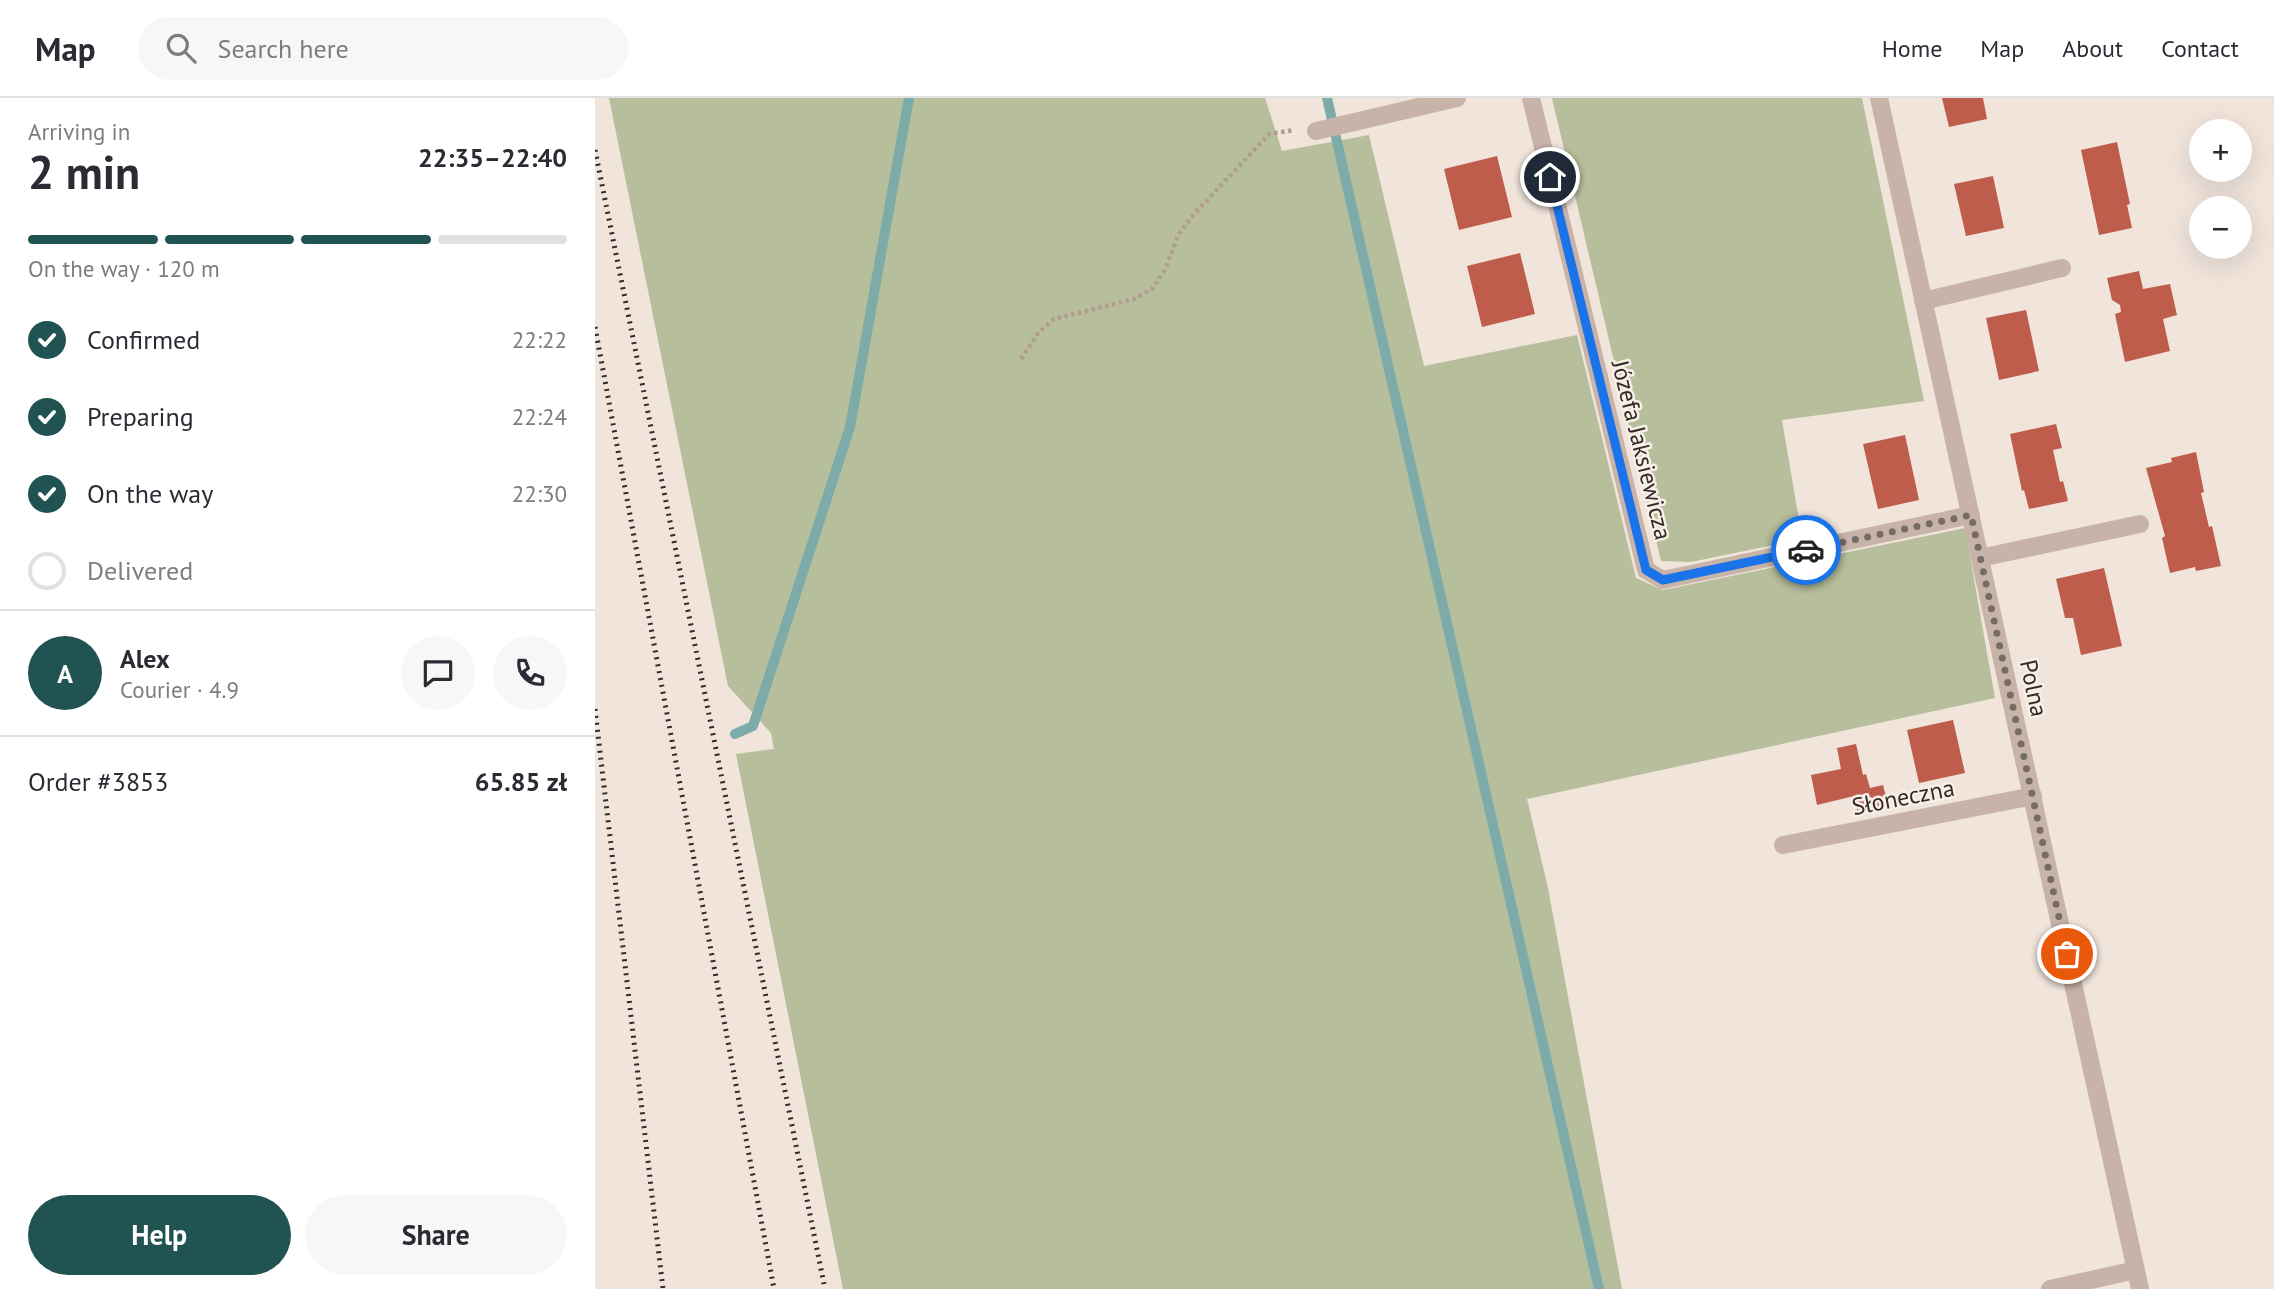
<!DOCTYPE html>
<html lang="en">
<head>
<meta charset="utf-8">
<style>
  :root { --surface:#fff; --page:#f7f7f7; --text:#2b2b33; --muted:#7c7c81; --line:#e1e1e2; --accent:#205352 }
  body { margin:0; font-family:"PT Sans",sans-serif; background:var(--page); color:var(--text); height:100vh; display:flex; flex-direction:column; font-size:26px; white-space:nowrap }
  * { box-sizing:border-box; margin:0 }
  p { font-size:23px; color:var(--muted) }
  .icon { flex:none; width:38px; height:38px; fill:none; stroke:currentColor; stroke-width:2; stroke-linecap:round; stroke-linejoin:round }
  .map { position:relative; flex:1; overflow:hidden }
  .sheet { display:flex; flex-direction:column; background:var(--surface); width:595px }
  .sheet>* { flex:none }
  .buttons { position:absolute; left:1594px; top:21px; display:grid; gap:14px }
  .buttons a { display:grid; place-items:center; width:63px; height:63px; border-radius:50%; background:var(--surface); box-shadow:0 7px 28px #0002; font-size:35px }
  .pin { position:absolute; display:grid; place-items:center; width:60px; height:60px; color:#fff; margin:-30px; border:4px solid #fff; border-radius:50%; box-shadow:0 2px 7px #0007 }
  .courier { position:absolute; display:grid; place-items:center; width:70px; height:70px; margin:-35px; border:5px solid #1a73e8; border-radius:50%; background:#fff; color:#222; box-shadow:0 2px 9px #0007 }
  .summary em { font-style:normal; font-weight:600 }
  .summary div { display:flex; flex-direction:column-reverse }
  .summary { display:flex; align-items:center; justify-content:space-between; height:119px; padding:0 28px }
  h1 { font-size:46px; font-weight:600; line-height:52px }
  .bar { display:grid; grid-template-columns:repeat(4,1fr); gap:10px 7px; align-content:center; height:84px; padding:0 28px }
  .bar i { height:9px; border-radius:5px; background:var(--line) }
  .bar .selected { background:var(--accent) }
  .bar p { grid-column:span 4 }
  .line { display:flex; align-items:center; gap:18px; padding:0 28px; border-top:2px solid var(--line) }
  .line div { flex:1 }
  .round { display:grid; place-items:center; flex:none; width:74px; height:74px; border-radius:37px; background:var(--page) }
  ol { padding:0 28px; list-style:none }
  li { display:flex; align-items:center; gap:21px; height:77px }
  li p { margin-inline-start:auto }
  li .icon { padding:7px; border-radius:50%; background:var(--accent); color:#fff; stroke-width:4 }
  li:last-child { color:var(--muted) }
  li i { width:38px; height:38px; border:4px solid var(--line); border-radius:50% }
  .primary-button { display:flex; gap:14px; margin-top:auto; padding:14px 28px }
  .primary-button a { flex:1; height:80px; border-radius:42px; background:var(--accent); color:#fff; font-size:28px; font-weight:600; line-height:80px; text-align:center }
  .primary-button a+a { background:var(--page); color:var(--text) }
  header { display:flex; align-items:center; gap:42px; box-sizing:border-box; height:98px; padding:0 35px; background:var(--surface); border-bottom:2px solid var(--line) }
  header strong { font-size:33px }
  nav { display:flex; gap:38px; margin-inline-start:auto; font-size:24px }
  .search { width:490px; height:63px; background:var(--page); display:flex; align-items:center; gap:18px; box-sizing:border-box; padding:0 24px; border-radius:38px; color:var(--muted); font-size:26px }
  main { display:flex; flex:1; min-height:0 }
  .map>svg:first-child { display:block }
</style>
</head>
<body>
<header>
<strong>Map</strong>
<div class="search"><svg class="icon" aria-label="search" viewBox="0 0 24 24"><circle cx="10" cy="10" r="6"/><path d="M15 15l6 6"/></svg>Search here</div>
<nav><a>Home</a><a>Map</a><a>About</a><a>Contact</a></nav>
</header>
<main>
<section class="sheet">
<div class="summary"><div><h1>2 min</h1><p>Arriving in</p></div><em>22:35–22:40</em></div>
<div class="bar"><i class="selected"></i><i class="selected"></i><i class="selected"></i><i></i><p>On the way · 120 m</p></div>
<ol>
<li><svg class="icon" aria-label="check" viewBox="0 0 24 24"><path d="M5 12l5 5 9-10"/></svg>Confirmed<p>22:22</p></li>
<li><svg class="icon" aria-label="check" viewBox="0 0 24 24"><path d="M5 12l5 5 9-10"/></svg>Preparing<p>22:24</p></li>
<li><svg class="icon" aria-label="check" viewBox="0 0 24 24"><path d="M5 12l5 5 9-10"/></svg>On the way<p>22:30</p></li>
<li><i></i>Delivered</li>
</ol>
<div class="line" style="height:126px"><b class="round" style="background:var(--accent);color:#fff">A</b><div><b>Alex</b><p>Courier · 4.9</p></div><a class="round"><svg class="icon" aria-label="chat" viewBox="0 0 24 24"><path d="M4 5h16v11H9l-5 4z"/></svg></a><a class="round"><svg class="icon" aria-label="phone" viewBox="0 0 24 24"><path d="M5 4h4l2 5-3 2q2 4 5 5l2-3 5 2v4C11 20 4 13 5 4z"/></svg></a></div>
<div class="line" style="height:91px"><div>Order #3853</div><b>65.85 zł</b></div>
<div class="primary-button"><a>Help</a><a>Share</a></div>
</section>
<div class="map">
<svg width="1679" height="1191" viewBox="0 0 1679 1191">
  <rect width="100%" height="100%" fill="#f0e4db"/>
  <g fill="#b6be9c">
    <path d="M14,0H670L687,53L774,37L829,268L982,237L1041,480L1068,492L1370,430L1400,600L932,701L953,790L1027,1191H248L141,656L179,651L176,635L133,588Z"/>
    <path d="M957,0H1267L1329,303L1187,322L1205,428L1213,440L1096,464L1066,463Z"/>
  </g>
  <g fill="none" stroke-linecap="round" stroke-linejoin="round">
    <g stroke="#7caba9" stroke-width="10">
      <path d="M732,0L1004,1191"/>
      <path d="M140,636L158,628L255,329L314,0"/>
    </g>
  </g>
  <g fill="#be5d4b">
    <path d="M1347,0H1388L1392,21L1354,29Z"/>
    <path d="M1522,44L1535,106L1532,107L1537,130L1504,137L1486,52Z"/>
    <path d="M902,58L917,119L864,132L849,71Z"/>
    <path d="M1398,78L1409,130L1371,138L1359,86Z"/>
    <path d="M925,155L940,216L887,229L872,168Z"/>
    <path d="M1544,173L1548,191L1575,186L1582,217L1568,221L1575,253L1530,264L1520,216L1526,214L1525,207L1517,202L1512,180Z"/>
    <path d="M1431,212L1444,273L1404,282L1391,220Z"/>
    <path d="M1461,326L1467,350L1458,352L1465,384L1468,383L1473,403L1434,411L1429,392L1427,393L1415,336Z"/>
    <path d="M1310,337L1324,402L1283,411L1268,346Z"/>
    <path d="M1601,354L1609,394L1606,395L1614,429L1617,428L1626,468L1601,473L1600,469L1575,475L1567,440L1570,438L1551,370L1577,364L1576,360Z"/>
    <path d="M1509,470L1527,548L1486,557L1478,520H1470L1461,481Z"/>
    <path d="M1358,622L1370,675L1324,685L1312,632Z"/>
    <path d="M1261,646L1268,677L1271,676L1275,690L1288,687L1293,706L1262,712L1259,698L1222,707L1216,677L1246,671L1242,650Z"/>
  </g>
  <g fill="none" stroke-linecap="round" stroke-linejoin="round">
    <path stroke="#b39d92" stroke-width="4.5" stroke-dasharray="3.5 3.5" stroke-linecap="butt" d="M426,261L444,234L459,221L539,201L557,191L570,172L583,137L599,116L674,36L699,32"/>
    <g stroke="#c7b3a8" stroke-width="18">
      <path d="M1328,203L1467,170"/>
      <path d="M1385,460L1545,426"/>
      <path d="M1188,747L1438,698"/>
    </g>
    <g stroke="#c7b3a8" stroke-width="18">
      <path d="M936,0L1051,472L1068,482L1376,417"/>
      <path d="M1284,0L1545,1191"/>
      <path d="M721,33L862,0"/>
      <path d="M1455,1191L1541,1172"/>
    </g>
    <g stroke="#342b28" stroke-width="5" stroke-dasharray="2 5" stroke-linecap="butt">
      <path d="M0,52L230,1191"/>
      <path d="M0,229L179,1191"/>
      <path d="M0,611L68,1191"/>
    </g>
  </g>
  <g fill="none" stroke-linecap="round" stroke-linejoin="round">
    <path stroke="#766c67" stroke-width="7" stroke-dasharray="0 12.6" d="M1211,452L1376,417L1472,856"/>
    <path stroke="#1a73e8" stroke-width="9" d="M955,79L1051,472L1068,482L1211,452"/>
  </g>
  <g text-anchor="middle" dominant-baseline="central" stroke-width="5" stroke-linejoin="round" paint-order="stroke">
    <g font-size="24" fill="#342b28" stroke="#f8efe7">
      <text transform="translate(1047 352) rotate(76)">Józefa Jaksiewicza</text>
      <text transform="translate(1439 590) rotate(78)">Polna</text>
      <text transform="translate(1308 699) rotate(-11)">Słoneczna</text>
    </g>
  </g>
</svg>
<div class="buttons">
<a>+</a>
<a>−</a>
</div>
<div class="pin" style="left:1472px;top:856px;background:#ea580c"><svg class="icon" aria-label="bag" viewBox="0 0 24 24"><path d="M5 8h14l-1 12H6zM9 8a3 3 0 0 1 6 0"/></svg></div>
<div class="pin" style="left:955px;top:79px;background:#1f2937"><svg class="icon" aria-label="home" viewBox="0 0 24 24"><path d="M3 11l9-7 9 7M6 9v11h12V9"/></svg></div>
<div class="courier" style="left:1211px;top:452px"><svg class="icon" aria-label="car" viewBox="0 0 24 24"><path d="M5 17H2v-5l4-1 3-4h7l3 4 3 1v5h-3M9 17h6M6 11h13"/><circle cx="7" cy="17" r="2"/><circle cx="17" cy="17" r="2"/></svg></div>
</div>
</main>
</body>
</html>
